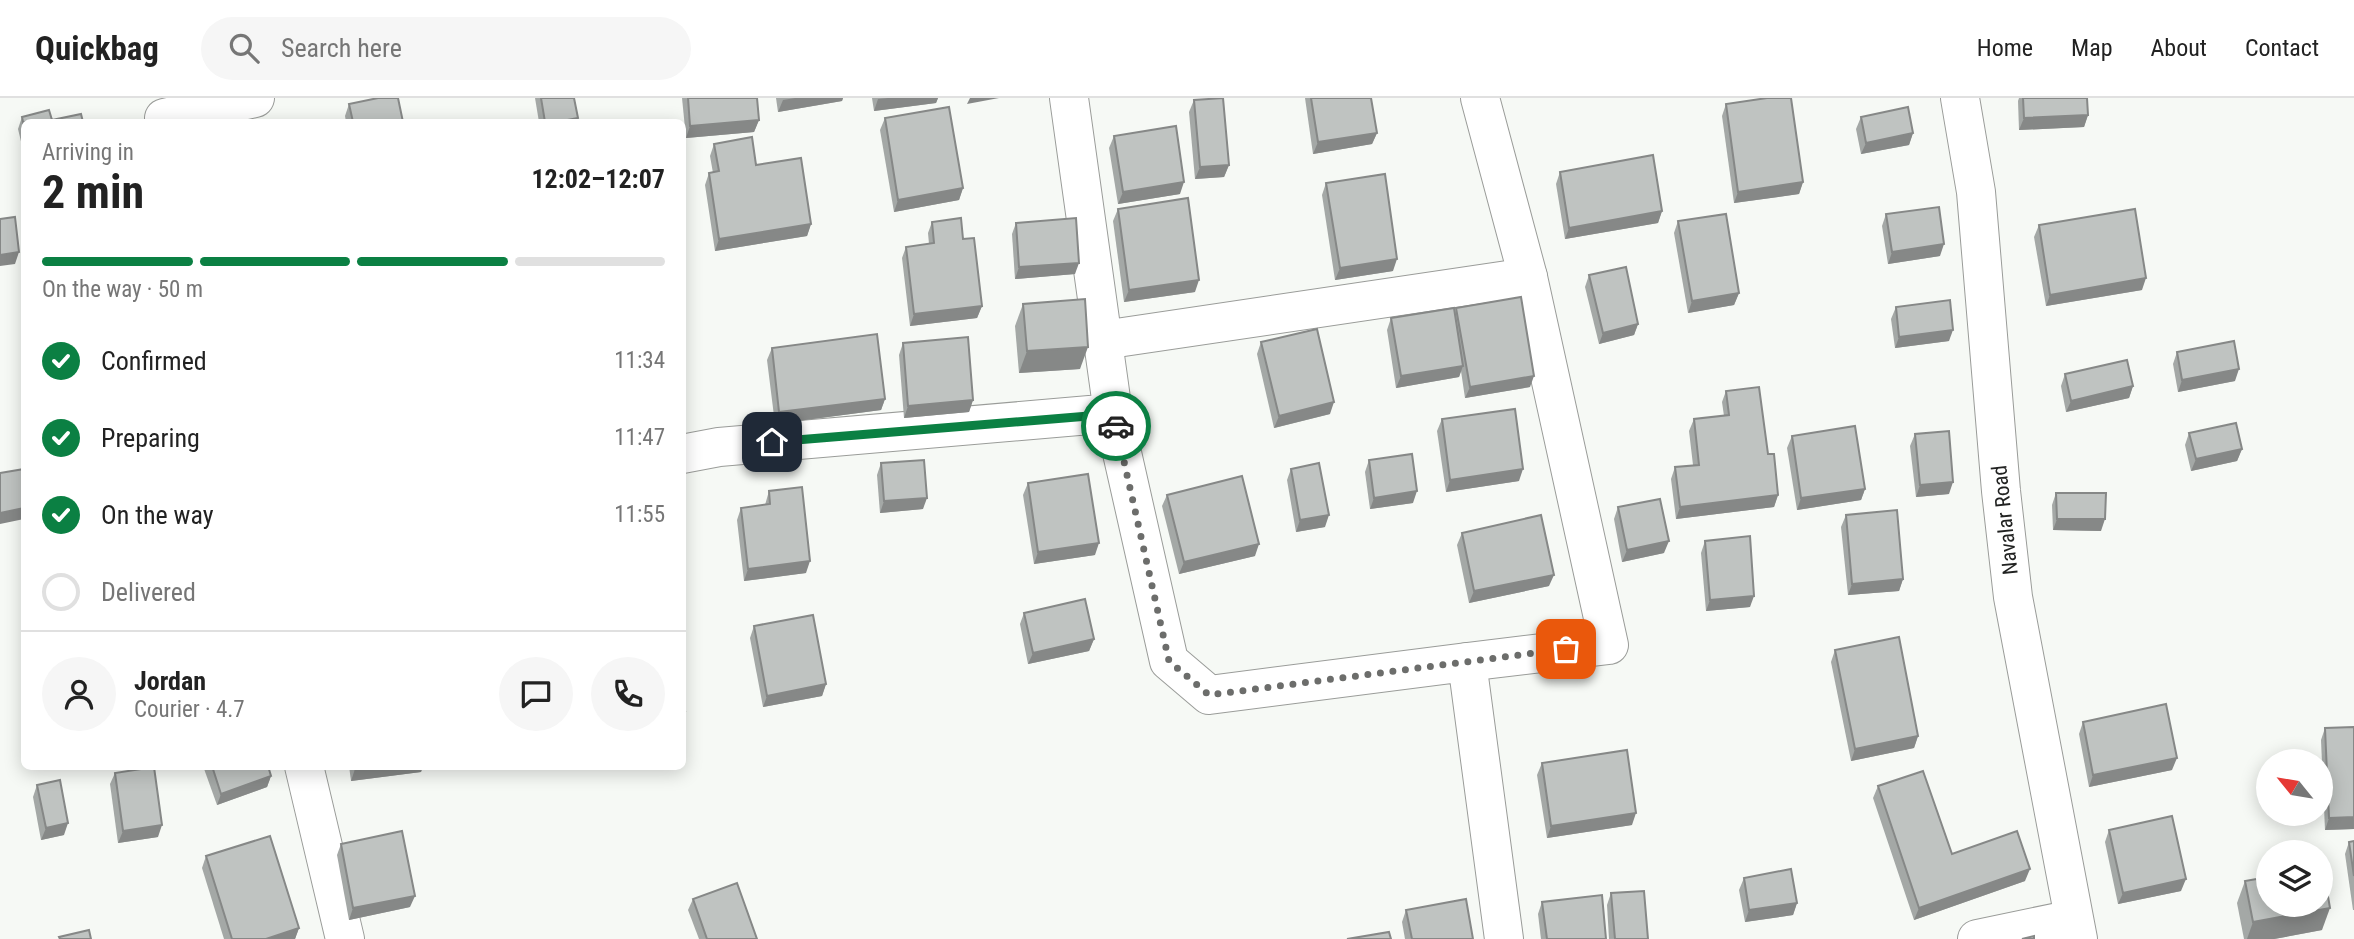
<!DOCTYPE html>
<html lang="en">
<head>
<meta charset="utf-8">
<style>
  :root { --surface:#fff; --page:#f6f6f6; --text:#222; --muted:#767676; --line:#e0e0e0; --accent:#0b8043 }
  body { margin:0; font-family:"Roboto Condensed",sans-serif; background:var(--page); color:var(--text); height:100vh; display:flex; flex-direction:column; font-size:26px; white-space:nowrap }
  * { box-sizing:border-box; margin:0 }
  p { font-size:23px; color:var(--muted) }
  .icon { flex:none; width:38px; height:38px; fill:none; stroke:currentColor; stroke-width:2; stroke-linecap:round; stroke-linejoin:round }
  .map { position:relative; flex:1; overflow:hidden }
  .drawer { position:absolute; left:21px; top:21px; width:665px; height:651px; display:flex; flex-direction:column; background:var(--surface); border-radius:10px; box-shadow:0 4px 18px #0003 }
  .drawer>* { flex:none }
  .needle { width:46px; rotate:300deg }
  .tools { position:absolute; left:2256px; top:651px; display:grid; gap:14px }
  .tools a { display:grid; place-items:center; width:77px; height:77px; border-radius:50%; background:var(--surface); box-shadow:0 4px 18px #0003; font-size:35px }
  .pin { position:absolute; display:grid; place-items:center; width:60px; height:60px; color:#fff; margin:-30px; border-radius:14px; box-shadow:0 4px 10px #0006 }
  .courier { position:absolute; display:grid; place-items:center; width:70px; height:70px; margin:-35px; border:5px solid #0b8043; border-radius:50%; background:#fff; color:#222; box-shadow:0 2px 9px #0007 }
  .head em { font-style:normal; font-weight:700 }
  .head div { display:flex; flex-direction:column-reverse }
  .head { display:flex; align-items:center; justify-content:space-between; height:119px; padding:0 21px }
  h1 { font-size:46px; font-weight:700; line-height:52px }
  .bar { display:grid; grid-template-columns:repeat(4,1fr); gap:10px 7px; align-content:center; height:84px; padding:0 21px }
  .bar i { height:9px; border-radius:5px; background:var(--line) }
  .bar .on { background:var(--accent) }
  .bar p { grid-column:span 4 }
  .line { display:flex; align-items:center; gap:18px; padding:0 21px; border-top:2px solid var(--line) }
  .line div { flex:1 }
  .round { display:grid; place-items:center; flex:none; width:74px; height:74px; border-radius:37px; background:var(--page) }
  ol { padding:0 21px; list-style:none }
  li { display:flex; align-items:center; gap:21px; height:77px }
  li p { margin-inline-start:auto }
  li .icon { padding:7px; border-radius:50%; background:var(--accent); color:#fff; stroke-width:4 }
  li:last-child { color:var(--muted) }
  li i { width:38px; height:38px; border:4px solid var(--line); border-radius:50% }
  header { display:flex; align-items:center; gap:42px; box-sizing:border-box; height:98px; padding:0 35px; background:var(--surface); border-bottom:2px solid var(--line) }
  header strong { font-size:33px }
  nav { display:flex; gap:38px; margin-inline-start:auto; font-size:24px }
  .search { width:490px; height:63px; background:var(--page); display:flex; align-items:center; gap:18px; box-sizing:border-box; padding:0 24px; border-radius:38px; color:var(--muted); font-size:26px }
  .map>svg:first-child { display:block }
</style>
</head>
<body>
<header>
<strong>Quickbag</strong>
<div class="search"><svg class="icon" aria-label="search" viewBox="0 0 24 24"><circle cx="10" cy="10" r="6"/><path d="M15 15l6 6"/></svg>Search here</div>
<nav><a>Home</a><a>Map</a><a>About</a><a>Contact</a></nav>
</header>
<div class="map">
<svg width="2354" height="841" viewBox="0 0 2354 841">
  <rect width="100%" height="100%" fill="#f6f9f5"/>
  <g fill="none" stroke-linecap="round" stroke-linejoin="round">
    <defs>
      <g id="minor">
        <path d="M1480,0L1528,179"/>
        <path d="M1960,0L1976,94L2001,393L2013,499L2078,841"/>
        <path d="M164,20L255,0"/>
        <path d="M1103,242L1528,179L1609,547L1467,564"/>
        <path d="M1113,315L1169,563L1209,597L1467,564L1504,841"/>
        <path d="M682,356L719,349L1113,315L1069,0"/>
        <path d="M304,668L345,841"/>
        <path d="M1977,841L2073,821"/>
      </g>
    </defs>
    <use href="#minor" stroke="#9a9c99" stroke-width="40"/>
    <use href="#minor" stroke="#fff" stroke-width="38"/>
  </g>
  <g fill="#a4a8a6">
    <path d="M535,0H574L578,20L576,24H539Z"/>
    <path d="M682,0H757L759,22L754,34L686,40Z"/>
    <path d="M776,0H843L842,3L778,14Z"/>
    <path d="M872,0H938L936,5L874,13Z"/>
    <path d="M1305,0H1371L1377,35L1372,46L1313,56Z"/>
    <path d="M2019,0H2087L2088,17L2084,29L2019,32L2018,3Z"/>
    <path d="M1194,2L1229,67L1224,79L1195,81L1189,14Z"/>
    <path d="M349,6L403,24H346L345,18Z"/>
    <path d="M1726,6L1803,84L1799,96L1734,105L1722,18Z"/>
    <path d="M22,19L52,22L24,24V56L18,31Z"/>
    <path d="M1861,19L1913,35L1909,47L1861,56L1856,31Z"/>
    <path d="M885,20L963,90L959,102L894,114L880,32Z"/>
    <path d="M1114,38L1180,96L1118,106L1109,50Z"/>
    <path d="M714,46L756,67L811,126L807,138L715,153L705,87L709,75H713L710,58Z"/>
    <path d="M1560,74L1662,113L1658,125L1565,141L1556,86Z"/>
    <path d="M1326,85L1393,173L1335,182L1322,97Z"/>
    <path d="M1118,111L1195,194L1124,204L1113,123Z"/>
    <path d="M1886,116L1940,158L1888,166L1882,128Z"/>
    <path d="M1678,123L1739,195L1734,207L1688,215L1674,135Z"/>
    <path d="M932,124L963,141L982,208L977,220L910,228L902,160L906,149L929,146L928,135Z"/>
    <path d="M1016,125L1075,176L1015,181L1012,136Z"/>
    <path d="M2039,127L2142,192L2046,208L2034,139Z"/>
    <path d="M1589,177L1638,226L1634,237L1599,246L1585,189Z"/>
    <path d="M1023,206L1080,271L1019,275L1015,228Z"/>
    <path d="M1896,209L1949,243L1895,250L1891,221Z"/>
    <path d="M1456,210L1530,289L1465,300L1461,273L1459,279L1396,290L1387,232L1391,220L1455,214Z"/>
    <path d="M1261,244L1330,316L1274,330L1257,256Z"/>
    <path d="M903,245L973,302L969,314L904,320L899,257Z"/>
    <path d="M772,250L885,301L881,312L775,326L767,262Z"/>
    <path d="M2177,254L2235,283L2178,294L2173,266Z"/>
    <path d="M2065,276L2133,288L2129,300L2066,314L2061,288Z"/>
    <path d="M1726,293L1768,356L1778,397L1774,409L1676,421L1671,381L1675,369L1693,367L1689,333L1694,321L1724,318L1722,304Z"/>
    <path d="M1442,321L1519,383L1446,394L1437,333Z"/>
    <path d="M2189,335L2242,351L2237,363L2191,373L2185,347Z"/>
    <path d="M1915,336L1949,396L1916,399L1910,348Z"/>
    <path d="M1792,338L1865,391L1861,402L1797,412L1787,350Z"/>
    <path d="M1369,362L1413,405L1370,411L1365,374Z"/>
    <path d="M881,365L923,411L880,415L877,377Z"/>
    <path d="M1291,371L1325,429L1296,434L1287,382Z"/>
    <path d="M1028,385L1095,457L1034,466L1023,397Z"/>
    <path d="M769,393L806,475L744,483L737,422L741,410L765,407Z"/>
    <path d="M2056,395L2101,433L2053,432L2052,407Z"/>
    <path d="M1167,397L1255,458L1179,476L1162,408Z"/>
    <path d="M1618,409L1664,455L1622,464L1614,421Z"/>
    <path d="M1846,417L1903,481L1899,493L1848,497L1841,429Z"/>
    <path d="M1462,435L1549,488L1469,505L1457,447Z"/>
    <path d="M1705,443L1750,509L1706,513L1701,455Z"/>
    <path d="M1024,515L1094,541L1089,553L1028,566L1020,526Z"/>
    <path d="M754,528L826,586L822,598L763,609L750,540Z"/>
    <path d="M1835,552L1918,638L1914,650L1851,663L1831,564Z"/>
    <path d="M2083,624L2172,672L2089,689L2079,636Z"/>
    <path d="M2354,629V731L2325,732L2321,642L2325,630Z"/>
    <path d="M1542,665L1632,727L1547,740L1537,677Z"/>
    <path d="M203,668H268L271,678L267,689L217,707Z"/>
    <path d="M349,668H423L421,674L351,683Z"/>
    <path d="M115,675L158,739L118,745L110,686Z"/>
    <path d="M37,687L64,737L41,742L33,699Z"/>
    <path d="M1878,688L1952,756L2025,783L1914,822L1873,700Z"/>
    <path d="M2109,732L2181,793L2118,806L2105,744Z"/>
    <path d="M2354,743V812H2353L2345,756L2349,744Z"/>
    <path d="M341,746L410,809L349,822L337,757Z"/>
    <path d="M206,758L299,830L295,841H224L202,770Z"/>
    <path d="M1744,780L1797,805L1793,817L1745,824L1739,792Z"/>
    <path d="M2245,783L2322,832L2274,841H2244L2237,805Z"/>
    <path d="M1611,795L1648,841H1609L1607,807Z"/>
    <path d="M693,801L757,841H699L688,812Z"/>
    <path d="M1542,804L1606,841H1541L1538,816Z"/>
    <path d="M1406,812L1473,841H1405L1402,824Z"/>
  </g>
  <g fill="#868887">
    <path d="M795,0H843L842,3L778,14L783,2Z"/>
    <path d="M888,0H938L936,5L874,13L878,1Z"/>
    <path d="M970,0H999L967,6Z"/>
    <path d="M2088,17L2084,29L2019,32L2024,20Z"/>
    <path d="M578,20L576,24H557Z"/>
    <path d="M759,22L754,34L686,40L690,28Z"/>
    <path d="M1377,35L1372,46L1313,56L1318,44Z"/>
    <path d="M1913,35L1909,47L1861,56L1866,45Z"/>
    <path d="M1229,67L1224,79L1195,81L1200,69Z"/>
    <path d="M1184,84L1180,96L1118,106L1123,94Z"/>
    <path d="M1803,84L1799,96L1734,105L1738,94Z"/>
    <path d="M963,90L959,102L894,114L898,102Z"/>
    <path d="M1662,113L1658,125L1565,141L1569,130Z"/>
    <path d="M811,126L807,138L715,153L719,141Z"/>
    <path d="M1944,146L1940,158L1888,166L1892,154Z"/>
    <path d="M19,154L15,166L0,168V157Z"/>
    <path d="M1397,161L1393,173L1335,182L1340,170Z"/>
    <path d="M1079,165L1075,176L1015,181L1019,169Z"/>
    <path d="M2146,180L2142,192L2046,208L2050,197Z"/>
    <path d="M1199,182L1195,194L1124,204L1129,192Z"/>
    <path d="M1739,195L1734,207L1688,215L1692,203Z"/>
    <path d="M982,208L977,220L910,228L914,216Z"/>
    <path d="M1638,226L1634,237L1599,246L1603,235Z"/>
    <path d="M1953,232L1949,243L1895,250L1899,239Z"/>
    <path d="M1088,249L1080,271L1019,275L1027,253Z"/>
    <path d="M1463,268L1459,279L1396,290L1401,278Z"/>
    <path d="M2239,271L2235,283L2178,294L2182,282Z"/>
    <path d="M1534,278L1530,289L1465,300L1470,289Z"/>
    <path d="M2133,288L2129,300L2066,314L2071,303Z"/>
    <path d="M885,301L881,312L775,326L779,314Z"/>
    <path d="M973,302L969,314L904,320L908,308Z"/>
    <path d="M1334,304L1330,316L1274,330L1279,318Z"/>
    <path d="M2242,351L2237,363L2191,373L2196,361Z"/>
    <path d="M1523,371L1519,383L1446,394L1450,382Z"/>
    <path d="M1953,384L1949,396L1916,399L1920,387Z"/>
    <path d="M1865,391L1861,402L1797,412L1801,400Z"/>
    <path d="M1417,393L1413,405L1370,411L1374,400Z"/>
    <path d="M1778,397L1774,409L1676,421L1680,409Z"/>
    <path d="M927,400L923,411L880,415L884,403Z"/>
    <path d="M24,410V421L0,426V415Z"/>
    <path d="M1329,417L1325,429L1296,434L1300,422Z"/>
    <path d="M2057,421H2105L2101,433L2053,432Z"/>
    <path d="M1669,443L1664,455L1622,464L1627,452Z"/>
    <path d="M1099,445L1095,457L1034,466L1038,454Z"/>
    <path d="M1259,446L1255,458L1179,476L1184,464Z"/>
    <path d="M810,463L806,475L744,483L748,471Z"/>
    <path d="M1554,477L1549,488L1469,505L1474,493Z"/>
    <path d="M1903,481L1899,493L1848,497L1852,486Z"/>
    <path d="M1754,498L1750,509L1706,513L1710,502Z"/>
    <path d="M1094,541L1089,553L1028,566L1033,555Z"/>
    <path d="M826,586L822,598L763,609L767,598Z"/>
    <path d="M1918,638L1914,650L1851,663L1855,651Z"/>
    <path d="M2177,660L2172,672L2089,689L2093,677Z"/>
    <path d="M377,668H423L421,674L351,683L355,671Z"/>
    <path d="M271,678L267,689L217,707L221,696Z"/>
    <path d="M1636,715L1632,727L1547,740L1551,728Z"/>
    <path d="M2354,719V731L2325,732L2329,720Z"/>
    <path d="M68,725L64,737L41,742L46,730Z"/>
    <path d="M162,727L158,739L118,745L123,733Z"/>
    <path d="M2030,771L2025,783L1914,822L1919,810Z"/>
    <path d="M2186,781L2181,793L2118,806L2123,795Z"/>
    <path d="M415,798L410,809L349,822L353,810Z"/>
    <path d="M1797,805L1793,817L1745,824L1749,812Z"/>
    <path d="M2330,810L2322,832L2274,841H2247L2253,824Z"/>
    <path d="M299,830L295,841H266Z"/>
  </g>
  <g fill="#bfc3c1" stroke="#868887" stroke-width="2">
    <path d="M378,0H398L403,24H353L349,6Z"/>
    <path d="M541,0H574L578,20L557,24H545Z"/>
    <path d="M688,0H757L759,22L690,28Z"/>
    <path d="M1223,0L1229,67L1200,69L1194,2Z"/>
    <path d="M1311,0H1371L1377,35L1318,44Z"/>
    <path d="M1767,0H1791L1803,84L1738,94L1726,6Z"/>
    <path d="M2023,0H2087L2088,17L2024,20Z"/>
    <path d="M949,9L963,90L898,102L885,20Z"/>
    <path d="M1908,9L1913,35L1866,45L1861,19Z"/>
    <path d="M49,12L52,22L81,16L83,24H24V29L22,19Z"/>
    <path d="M1176,28L1184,84L1123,94L1114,38Z"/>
    <path d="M752,39L756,67L801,60L811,126L719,141L709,75L719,73L714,46Z"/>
    <path d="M1653,57L1662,113L1569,130L1560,74Z"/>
    <path d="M1385,76L1397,161L1340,170L1326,85Z"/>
    <path d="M1188,100L1199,182L1129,192L1118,111Z"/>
    <path d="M1939,109L1944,146L1892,154L1886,116Z"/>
    <path d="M2135,111L2146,180L2050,197L2039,127Z"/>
    <path d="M1726,116L1739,195L1692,203L1678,123Z"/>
    <path d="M15,119L19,154L0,157V121Z"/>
    <path d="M961,120L963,141L974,140L982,208L914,216L906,149L934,145L932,124Z"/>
    <path d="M1076,120L1079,165L1019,169L1016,125Z"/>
    <path d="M1626,169L1638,226L1603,235L1589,177Z"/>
    <path d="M1521,199L1534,278L1470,289L1456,210Z"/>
    <path d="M1085,201L1088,249L1027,253L1023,206Z"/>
    <path d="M1950,202L1953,232L1899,239L1896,209Z"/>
    <path d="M1454,210L1463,268L1401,278L1391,220Z"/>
    <path d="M1317,231L1334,304L1279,318L1261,244Z"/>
    <path d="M877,236L885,301L779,314L772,250Z"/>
    <path d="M968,239L973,302L908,308L903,245Z"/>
    <path d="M2234,243L2239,271L2182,282L2177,254Z"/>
    <path d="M2127,262L2133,288L2071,303L2065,276Z"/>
    <path d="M1759,289L1768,356H1774L1778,397L1680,409L1675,369L1699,367L1694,321L1729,317L1726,293Z"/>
    <path d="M1515,311L1523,371L1450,382L1442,321Z"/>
    <path d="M2236,325L2242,351L2196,361L2189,335Z"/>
    <path d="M1855,328L1865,391L1801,400L1792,338Z"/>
    <path d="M1949,333L1953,384L1920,387L1915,336Z"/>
    <path d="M1412,356L1417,393L1374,400L1369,362Z"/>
    <path d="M924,362L927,400L884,403L881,365Z"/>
    <path d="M1319,365L1329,417L1300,422L1291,371Z"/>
    <path d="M24,371V410L0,415V375Z"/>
    <path d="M1088,376L1099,445L1038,454L1028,385Z"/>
    <path d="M1242,378L1259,446L1184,464L1167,397Z"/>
    <path d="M802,389L810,463L748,471L741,410L770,406L769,393Z"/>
    <path d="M2056,395H2106L2105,421H2057Z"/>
    <path d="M1660,401L1669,443L1627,452L1618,409Z"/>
    <path d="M1897,412L1903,481L1852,486L1846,417Z"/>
    <path d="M1541,417L1554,477L1474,493L1462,435Z"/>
    <path d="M1750,438L1754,498L1710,502L1705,443Z"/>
    <path d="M1085,501L1094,541L1033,555L1024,515Z"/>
    <path d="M813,517L826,586L767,598L754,528Z"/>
    <path d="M1899,539L1918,638L1855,651L1835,552Z"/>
    <path d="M682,600L685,613H682Z"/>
    <path d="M2166,606L2177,660L2093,677L2083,624Z"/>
    <path d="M2354,629V719L2329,720L2325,630Z"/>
    <path d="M1627,652L1636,715L1551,728L1542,665Z"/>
    <path d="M212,668H268L271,678L221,696Z"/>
    <path d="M355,668H377L355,671Z"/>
    <path d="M154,669L162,727L123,733L115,675Z"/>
    <path d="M1923,673L1952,756L2017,733L2030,771L1919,810L1878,688Z"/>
    <path d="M60,682L68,725L46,730L37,687Z"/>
    <path d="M2172,718L2186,781L2123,795L2109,732Z"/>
    <path d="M402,733L415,798L353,810L341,746Z"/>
    <path d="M270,738L299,830L266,841H232L206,758Z"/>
    <path d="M2354,743V778L2349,744Z"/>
    <path d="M2320,769H2323L2330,810L2253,824L2245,783L2268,779V807H2320Z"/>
    <path d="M1791,771L1797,805L1749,812L1744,780Z"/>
    <path d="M737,785L757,841H707L693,801Z"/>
    <path d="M1644,793L1648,841H1615L1611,795Z"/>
    <path d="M1602,797L1606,841H1547L1542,804Z"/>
    <path d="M1466,801L1473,841H1412L1406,812Z"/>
    <path d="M89,832L91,841H60L59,839Z"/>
    <path d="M1389,834L1391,841H1347Z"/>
    <path d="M2034,838V841H2022Z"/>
  </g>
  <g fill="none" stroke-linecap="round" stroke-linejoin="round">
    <path stroke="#6c6d6b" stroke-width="7" stroke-dasharray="0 12.6" d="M1116,328L1169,563L1209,597L1566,551"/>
    <path stroke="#0b8043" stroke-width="9" d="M772,344L1113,316L1116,328"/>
  </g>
  <g text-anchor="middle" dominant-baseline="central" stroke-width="5" stroke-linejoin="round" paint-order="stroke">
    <g font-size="21" fill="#212221" stroke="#fff">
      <text transform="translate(2005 422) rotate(-96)">Navalar Road</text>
    </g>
  </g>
</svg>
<div class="tools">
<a><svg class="needle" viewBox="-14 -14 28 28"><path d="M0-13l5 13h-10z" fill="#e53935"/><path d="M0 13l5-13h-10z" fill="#767676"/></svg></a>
<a><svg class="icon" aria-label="layers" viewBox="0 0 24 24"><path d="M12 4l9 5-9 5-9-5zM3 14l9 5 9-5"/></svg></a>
</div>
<div class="pin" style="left:1566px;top:551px;background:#ea580c"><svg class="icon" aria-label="bag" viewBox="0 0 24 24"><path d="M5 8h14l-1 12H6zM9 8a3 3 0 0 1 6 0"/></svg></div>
<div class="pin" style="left:772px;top:344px;background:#1f2937"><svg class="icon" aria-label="home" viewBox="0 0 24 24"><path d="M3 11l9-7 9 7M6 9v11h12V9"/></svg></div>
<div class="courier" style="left:1116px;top:328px"><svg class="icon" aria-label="car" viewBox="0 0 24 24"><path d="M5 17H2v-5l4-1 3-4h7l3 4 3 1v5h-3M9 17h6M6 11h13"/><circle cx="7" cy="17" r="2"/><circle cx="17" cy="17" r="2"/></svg></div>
<section class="drawer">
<div class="head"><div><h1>2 min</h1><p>Arriving in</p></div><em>12:02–12:07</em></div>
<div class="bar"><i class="on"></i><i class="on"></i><i class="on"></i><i></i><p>On the way · 50 m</p></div>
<ol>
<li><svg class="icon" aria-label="check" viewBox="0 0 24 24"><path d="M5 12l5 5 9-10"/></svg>Confirmed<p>11:34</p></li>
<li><svg class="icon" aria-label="check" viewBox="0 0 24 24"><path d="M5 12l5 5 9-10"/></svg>Preparing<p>11:47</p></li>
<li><svg class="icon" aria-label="check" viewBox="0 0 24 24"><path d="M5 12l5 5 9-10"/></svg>On the way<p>11:55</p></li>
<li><i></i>Delivered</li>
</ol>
<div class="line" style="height:126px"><a class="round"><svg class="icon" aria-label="person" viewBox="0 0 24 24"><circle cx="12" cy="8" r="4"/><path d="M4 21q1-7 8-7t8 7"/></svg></a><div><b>Jordan</b><p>Courier · 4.7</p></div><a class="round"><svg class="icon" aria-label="chat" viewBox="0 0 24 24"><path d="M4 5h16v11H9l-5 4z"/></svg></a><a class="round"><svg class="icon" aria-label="phone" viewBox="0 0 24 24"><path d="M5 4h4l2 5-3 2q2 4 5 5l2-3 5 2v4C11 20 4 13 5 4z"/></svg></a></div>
</section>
</div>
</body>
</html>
